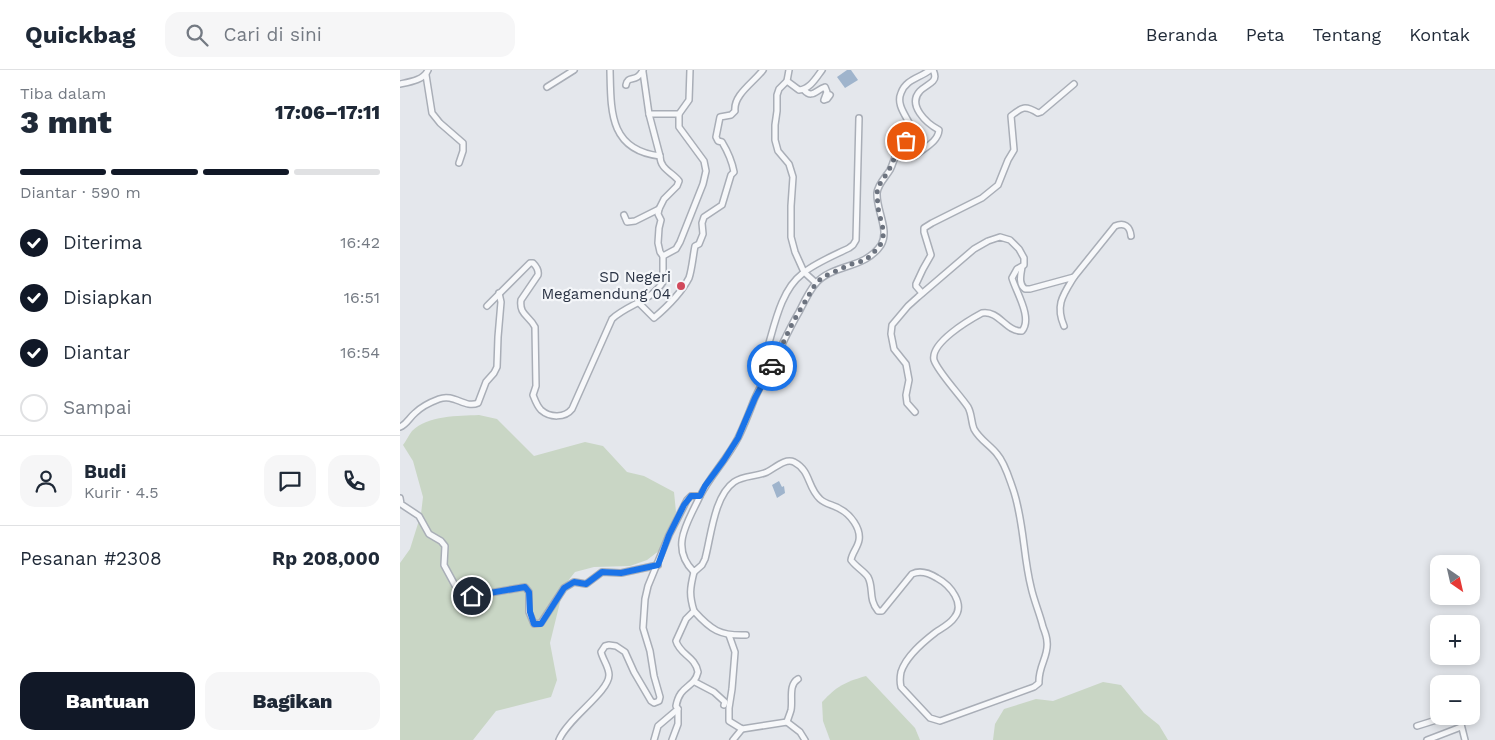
<!DOCTYPE html>
<html lang="id">
<head>
<meta charset="utf-8">
<style>
  :root { --surface:#fff; --page:#f6f6f7; --text:#1f2937; --muted:#747a83; --line:#e0e1e3; --accent:#111827 }
  body { margin:0; font-family:"Work Sans",sans-serif; background:var(--page); color:var(--text); height:100vh; display:flex; flex-direction:column; font-size:19px; white-space:nowrap }
  * { box-sizing:border-box; margin:0 }
  p { font-size:16px; color:var(--muted) }
  .icon { flex:none; width:28px; height:28px; fill:none; stroke:currentColor; stroke-width:2; stroke-linecap:round; stroke-linejoin:round }
  .map { position:relative; flex:1; overflow:hidden }
  .sheet { display:flex; flex-direction:column; background:var(--surface); width:400px }
  .sheet>* { flex:none }
  .needle { width:32px; rotate:146deg }
  .tools { position:absolute; left:1030px; top:485px; display:grid; gap:10px }
  .tools a { display:grid; place-items:center; width:50px; height:50px; border-radius:10px; background:var(--surface); box-shadow:0 2px 8px #0003; font-size:25px }
  .pin { position:absolute; display:grid; place-items:center; width:42px; height:42px; color:#fff; margin:-21px; border:2px solid #fff; border-radius:50%; box-shadow:0 1px 5px #0007 }
  .courier { position:absolute; display:grid; place-items:center; width:50px; height:50px; margin:-25px; border:4px solid #1a73e8; border-radius:50%; background:#fff; color:#222; box-shadow:0 1px 6px #0007 }
  .overview em { font-style:normal; font-weight:800 }
  .overview div { display:flex; flex-direction:column-reverse }
  .overview { display:flex; align-items:center; justify-content:space-between; height:85px; padding:0 20px }
  h1 { font-size:32px; font-weight:800; line-height:38px }
  .bar { display:grid; grid-template-columns:repeat(4,1fr); gap:8px 5px; align-content:center; height:60px; padding:0 20px }
  .bar i { height:6px; border-radius:4px; background:var(--line) }
  .bar .active { background:var(--accent) }
  .bar p { grid-column:span 4 }
  .line { display:flex; align-items:center; gap:12px; padding:0 20px; border-top:1px solid var(--line) }
  .line div { flex:1 }
  .round { display:grid; place-items:center; flex:none; width:52px; height:52px; border-radius:15px; background:var(--page) }
  ol { padding:0 20px; list-style:none }
  li { display:flex; align-items:center; gap:15px; height:55px }
  li p { margin-inline-start:auto }
  li .icon { padding:5px; border-radius:50%; background:var(--accent); color:#fff; stroke-width:4 }
  li:last-child { color:var(--muted) }
  li i { width:28px; height:28px; border:2px solid var(--line); border-radius:50% }
  .cta { display:flex; gap:10px; margin-top:auto; padding:10px 20px }
  .cta a { flex:1; height:58px; border-radius:15px; background:var(--accent); color:#fff; font-size:20px; font-weight:800; line-height:58px; text-align:center }
  .cta a+a { background:var(--page); color:var(--text) }
  header { display:flex; align-items:center; gap:30px; box-sizing:border-box; height:70px; padding:0 25px; background:var(--surface); border-bottom:1px solid var(--line) }
  header strong { font-size:24px }
  nav { display:flex; gap:28px; margin-inline-start:auto; font-size:18px }
  .search { width:350px; height:45px; background:var(--page); display:flex; align-items:center; gap:12px; box-sizing:border-box; padding:0 18px; border-radius:15px; color:var(--muted); font-size:19px }
  main { display:flex; flex:1; min-height:0 }
  .map>svg:first-child { display:block }
</style>
</head>
<body>
<header>
<strong>Quickbag</strong>
<div class="search"><svg class="icon" aria-label="search" viewBox="0 0 24 24"><circle cx="10" cy="10" r="6"/><path d="M15 15l6 6"/></svg>Cari di sini</div>
<nav><a>Beranda</a><a>Peta</a><a>Tentang</a><a>Kontak</a></nav>
</header>
<main>
<section class="sheet">
<div class="overview"><div><h1>3 mnt</h1><p>Tiba dalam</p></div><em>17:06–17:11</em></div>
<div class="bar"><i class="active"></i><i class="active"></i><i class="active"></i><i></i><p>Diantar · 590 m</p></div>
<ol>
<li><svg class="icon" aria-label="check" viewBox="0 0 24 24"><path d="M5 12l5 5 9-10"/></svg>Diterima<p>16:42</p></li>
<li><svg class="icon" aria-label="check" viewBox="0 0 24 24"><path d="M5 12l5 5 9-10"/></svg>Disiapkan<p>16:51</p></li>
<li><svg class="icon" aria-label="check" viewBox="0 0 24 24"><path d="M5 12l5 5 9-10"/></svg>Diantar<p>16:54</p></li>
<li><i></i>Sampai</li>
</ol>
<div class="line" style="height:90px"><a class="round"><svg class="icon" aria-label="person" viewBox="0 0 24 24"><circle cx="12" cy="8" r="4"/><path d="M4 21q1-7 8-7t8 7"/></svg></a><div><b>Budi</b><p>Kurir · 4.5</p></div><a class="round"><svg class="icon" aria-label="chat" viewBox="0 0 24 24"><path d="M4 5h16v11H9l-5 4z"/></svg></a><a class="round"><svg class="icon" aria-label="phone" viewBox="0 0 24 24"><path d="M5 4h4l2 5-3 2q2 4 5 5l2-3 5 2v4C11 20 4 13 5 4z"/></svg></a></div>
<div class="line" style="height:65px"><div>Pesanan #2308</div><b>Rp 208,000</b></div>
<div class="cta"><a>Bantuan</a><a>Bagikan</a></div>
</section>
<div class="map">
<svg width="1095" height="670" viewBox="0 0 1095 670">
  <rect width="100%" height="100%" fill="#e4e7ec"/>
  <g fill="#c9d6c5">
    <path d="M79,345L97,349L134,386L185,372L203,376L227,402L244,406L274,422L276,442L264,477L247,490L230,496L194,497L175,502L164,516L150,573L157,610L151,627L96,641L73,670H0V493L10,479L21,444L23,427L13,391L3,375C6,371 9,365 12,361C28,345 58,346 79,345Z"/>
    <path d="M466,606L515,658L520,670H430L423,651L422,632C437,616 445,612 466,606Z"/>
    <path d="M703,612L721,615L744,643L759,655L768,670H593L595,654L604,639L636,629L653,631Z"/>
  </g>
  <g fill="#9fb4cc">
    <path d="M447,0H451L458,10L445,18L437,7Z"/>
    <path d="M379,411L382,417L384,416L385,423L377,428L372,415Z"/>
  </g>
  <g fill="none" stroke-linecap="round" stroke-linejoin="round">
    <defs>
      <g id="street">
        <path d="M210,0C211,41 209,80 260,86"/>
        <path d="M389,0L387,11L399,20C410,19 416,8 422,0"/>
        <path d="M26,5L32,43L40,53L63,73V81L59,93"/>
        <path d="M387,11L379,19L377,25V41L375,55V70L378,81L389,94L393,107L391,136V167L395,182L404,202L416,213"/>
        <path d="M0,14C10,12 24,10 28,0"/>
        <path d="M226,15C228,4 236,14 243,0"/>
        <path d="M147,17L174,0"/>
        <path d="M404,20C412,29 416,20 425,17L427,22L424,30L427,29L430,25"/>
        <path d="M249,44H279"/>
        <path d="M516,85C524,78 538,72 539,60C526,53 507,35 520,21C524,17 529,15 533,11C536,8 535,4 533,0"/>
        <path d="M224,145L227,152L235,151L259,139L264,129L277,116L279,111C272,102 260,99 260,86L249,44L243,2"/>
        <path d="M263,186L276,179L280,172L303,114L306,101L304,91L279,57V44L289,30L290,0"/>
        <path d="M622,197C621,204 618,214 625,219H630L674,207C663,225 655,235 664,256"/>
        <path d="M674,207L715,156C724,152 730,156 731,166"/>
        <path d="M522,223L516,216V214L523,199L531,185L524,162V158L532,153L582,128L598,115L608,90L614,80L611,46C622,37 625,35 638,43L641,42L674,14"/>
        <path d="M239,233L254,248C267,237 281,223 289,208C292,199 293,186 295,176L299,174L303,164L302,153L304,147L322,135L331,105L334,102C332,91 328,82 322,72L318,71L316,67L320,47L331,45L335,41C333,25 354,12 363,0"/>
        <path d="M87,236L130,193H133C136,196 139,200 138,205L121,230C119,245 129,245 135,257L136,316L133,325C135,330 137,336 141,340C150,348 165,348 172,339L212,249C228,234 250,232 263,212V186L260,182L258,173L259,158L261,150L258,144L259,139"/>
        <path d="M371,296L367,290L366,283C374,258 380,221 402,204C413,194 435,185 449,178L453,175L456,170L459,48"/>
        <path d="M0,357C7,354 9,348 15,343C21,337 31,332 39,329C54,323 65,339 78,333L86,312L94,303L97,297L98,267L101,232L99,223"/>
        <path d="M300,426C288,452 269,477 294,502L302,495L305,489C311,467 314,426 334,412C344,405 356,407 367,402C375,398 385,388 394,392C411,401 407,417 420,429C425,434 434,435 440,439C450,444 461,458 459,470C458,477 452,483 451,490C456,497 464,501 468,507C474,518 468,529 478,541H482L512,504C520,500 529,503 537,508C550,515 566,534 554,548C550,554 542,558 536,562C523,572 506,586 501,602C500,607 500,613 501,617L530,648L540,651L634,617L639,613C638,596 649,586 647,572C647,567 645,562 643,557C640,544 634,531 631,517C623,485 624,451 613,419C609,408 605,393 597,384C590,375 580,370 574,359C571,352 572,344 568,337C560,325 538,302 534,290C530,273 569,250 582,243C599,240 606,262 622,261C633,248 616,222 612,208L617,199L624,195V188L619,179L610,170L600,167L588,171L574,179L518,227L508,236L492,255L491,264L494,279L506,294L509,310L506,325L507,333L515,342"/>
        <path d="M0,428L1,434L19,446L29,464L41,471L45,476L44,495L57,519L72,526L125,517L129,522V542L134,554L141,553L164,518L174,512L186,514L202,502L221,503L258,495"/>
        <path d="M294,541C311,560 320,566 346,565"/>
        <path d="M329,565L335,582L332,619L329,638V651L342,659L387,652L400,662L405,670"/>
        <path d="M295,612L314,622L325,632L324,635"/>
        <path d="M1057,646L1060,650L1065,670"/>
        <path d="M387,652C388,648 390,644 391,640C393,630 388,615 398,609"/>
        <path d="M1017,656L1049,646"/>
        <path d="M159,670C167,649 209,622 209,605C209,597 203,590 201,582L205,576L209,575L216,576L225,582L234,602L251,631L254,633L259,631L260,627L254,606L250,581L243,558L245,529L248,516L269,465L287,430L291,426H300C311,405 327,389 338,368C344,356 349,343 354,330C360,316 368,303 375,289C383,273 390,257 399,242C404,232 409,221 416,213C433,194 465,199 481,175C490,160 476,140 477,123C478,114 485,108 490,100C494,92 495,83 501,76C504,72 509,70 511,65C516,54 494,39 501,23C506,9 520,8 530,0"/>
        <path d="M254,670L258,656L278,639L276,636C280,614 294,619 298,602C295,586 280,585 276,571L286,549L294,541C289,525 290,518 294,502"/>
        <path d="M272,670L278,654V639"/>
        <path d="M333,670L342,659"/>
        <path d="M1027,670L1061,657"/>
      </g>
    </defs>
    <use href="#street" stroke="#a9aeb7" stroke-width="8"/>
    <use href="#street" stroke="#f7f8fa" stroke-width="5"/>
  </g>
  <g fill="none" stroke-linecap="round" stroke-linejoin="round">
    <path stroke="#6c737f" stroke-width="5" stroke-dasharray="0 9" d="M372,296L393,252L416,213L423,207L449,195L466,190L480,176L484,163L478,138L477,123L478,117L489,100L498,80L506,71"/>
    <path stroke="#1a73e8" stroke-width="6" d="M72,526L125,517L129,522L130,542L134,554H141L164,518L174,512L186,514L202,502L221,503L258,495L269,465L284,435L291,426H300L305,416L324,390L338,368L355,328L372,296"/>
  </g>
  <circle fill="#d1495b" stroke="#f4f6f9" stroke-width="2" cx="281" cy="216" r="5"/>
  <g text-anchor="middle" dominant-baseline="central" stroke-width="4.5" stroke-linejoin="round" paint-order="stroke">
    <g font-size="15" fill="#2b3445" stroke="#f4f6f9" text-anchor="end">
      <text x="271" y="207">SD Negeri<tspan x="271" dy="17">Megamendung 04</tspan></text>
    </g>
  </g>
</svg>
<div class="tools">
<a><svg class="needle" viewBox="-14 -14 28 28"><path d="M0-13l5 13h-10z" fill="#e53935"/><path d="M0 13l5-13h-10z" fill="#747a83"/></svg></a>
<a>+</a>
<a>−</a>
</div>
<div class="pin" style="left:506px;top:71px;background:#ea580c"><svg class="icon" aria-label="bag" viewBox="0 0 24 24"><path d="M5 8h14l-1 12H6zM9 8a3 3 0 0 1 6 0"/></svg></div>
<div class="pin" style="left:72px;top:526px;background:#1f2937"><svg class="icon" aria-label="home" viewBox="0 0 24 24"><path d="M3 11l9-7 9 7M6 9v11h12V9"/></svg></div>
<div class="courier" style="left:372px;top:296px"><svg class="icon" aria-label="car" viewBox="0 0 24 24"><path d="M5 17H2v-5l4-1 3-4h7l3 4 3 1v5h-3M9 17h6M6 11h13"/><circle cx="7" cy="17" r="2"/><circle cx="17" cy="17" r="2"/></svg></div>
</div>
</main>
</body>
</html>
